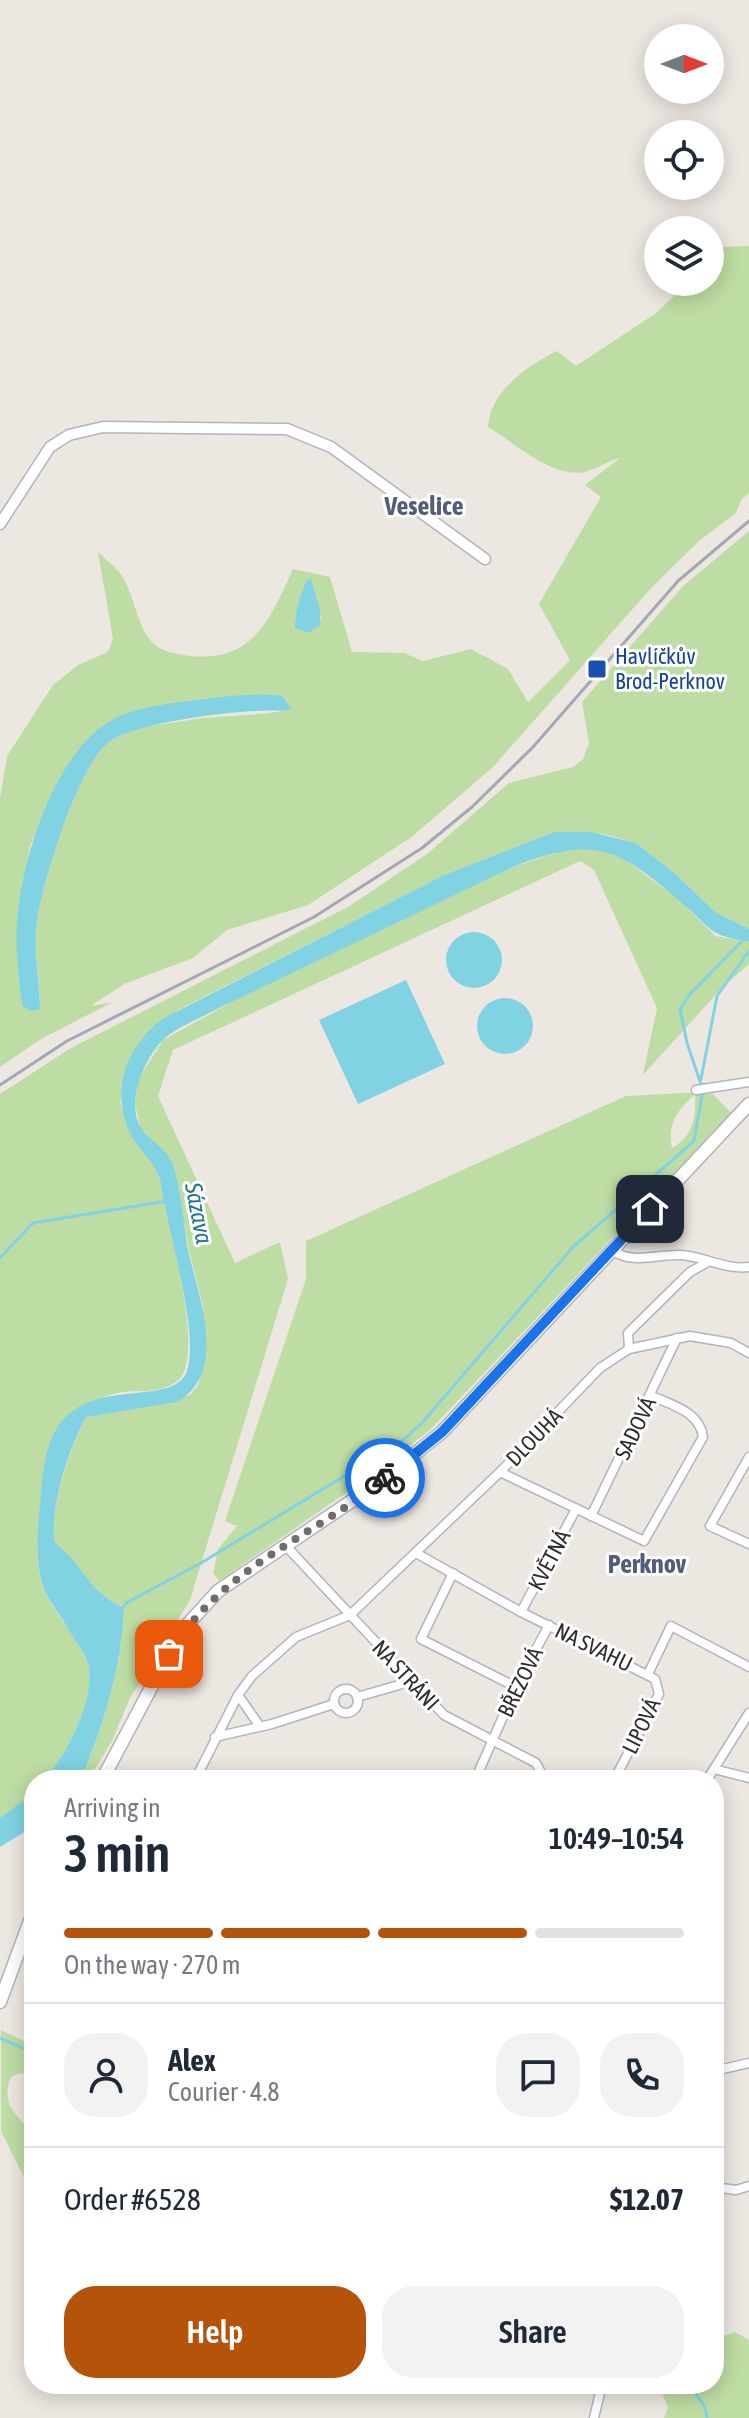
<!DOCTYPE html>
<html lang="en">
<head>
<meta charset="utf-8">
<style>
  :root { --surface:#fff; --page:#f2f2f3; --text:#1f2937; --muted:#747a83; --line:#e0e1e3; --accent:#b45309 }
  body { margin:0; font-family:"Asap Condensed",sans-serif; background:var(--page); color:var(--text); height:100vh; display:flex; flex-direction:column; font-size:30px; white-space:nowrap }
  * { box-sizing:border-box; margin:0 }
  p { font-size:26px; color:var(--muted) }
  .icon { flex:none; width:44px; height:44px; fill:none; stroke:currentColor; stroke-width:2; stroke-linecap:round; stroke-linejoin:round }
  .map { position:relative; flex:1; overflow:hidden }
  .sheet { position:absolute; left:24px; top:1770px; width:700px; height:624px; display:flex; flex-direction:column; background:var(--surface); border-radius:32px; box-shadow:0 4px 20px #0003 }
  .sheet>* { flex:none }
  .needle { width:52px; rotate:90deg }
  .fabs { position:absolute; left:644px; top:24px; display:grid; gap:16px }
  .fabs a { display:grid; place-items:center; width:80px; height:80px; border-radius:50%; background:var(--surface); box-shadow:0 4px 20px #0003; font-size:40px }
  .pin { position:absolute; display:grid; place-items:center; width:68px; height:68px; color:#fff; margin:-34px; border-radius:16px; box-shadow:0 4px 12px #0006 }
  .courier { position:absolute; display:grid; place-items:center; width:80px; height:80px; margin:-40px; border:6px solid #1a73e8; border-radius:50%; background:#fff; color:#222; box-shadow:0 2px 10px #0007 }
  .headline em { font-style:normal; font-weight:600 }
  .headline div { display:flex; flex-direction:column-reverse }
  .headline { display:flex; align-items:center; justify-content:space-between; height:136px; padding:0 40px }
  h1 { font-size:52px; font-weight:600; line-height:60px }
  .bar { display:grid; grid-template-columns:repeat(4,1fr); gap:12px 8px; align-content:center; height:96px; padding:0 40px }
  .bar i { height:10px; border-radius:6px; background:var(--line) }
  .bar .selected { background:var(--accent) }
  .bar p { grid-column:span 4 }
  .line { display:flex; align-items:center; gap:20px; padding:0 40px; border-top:2px solid var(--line) }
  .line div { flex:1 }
  .round { display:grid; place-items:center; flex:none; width:84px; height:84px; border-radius:32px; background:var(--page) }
  .primary-button { display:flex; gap:16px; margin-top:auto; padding:16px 40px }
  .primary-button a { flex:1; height:92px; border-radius:32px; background:var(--accent); color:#fff; font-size:32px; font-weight:600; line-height:92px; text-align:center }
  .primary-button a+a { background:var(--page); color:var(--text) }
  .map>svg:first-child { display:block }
</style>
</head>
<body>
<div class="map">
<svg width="749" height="2418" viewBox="0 0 749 2418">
  <rect width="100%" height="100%" fill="#ede7e1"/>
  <g fill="#bedda4" fill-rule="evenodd">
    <path d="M749,246V494L742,498L736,513L700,540L653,586L493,767L413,836L308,905L227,930L193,958L124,984L91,1006L113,1002L41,1039L0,1067V798L7,756L53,685L78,665L108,652L113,639L98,552C106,560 119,569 124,579C134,597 137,624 151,641C160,652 177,654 190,656C254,662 270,619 293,569L330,577L352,652L404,653L423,661L471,649L508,669L528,702L570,660L539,604L601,497L585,485L620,458C609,460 598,469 585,472C552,479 514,442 488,427C490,391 528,365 557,351L576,366L656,313L689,282H710V261L722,247ZM307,581L317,597L321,619H295ZM144,708H291C280,715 213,716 195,719C169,724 135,725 112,740C79,760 42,884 37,923C34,949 39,977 40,1003L22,1006L17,922L30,846L56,787Z"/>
    <path d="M749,531V929L715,912L678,876L636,843L604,834L554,832L444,875L182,1008L151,1028L120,1102L131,1135L156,1166L160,1179C165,1215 209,1362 176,1382C153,1397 132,1387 110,1395C93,1401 67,1427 51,1439C44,1472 32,1548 41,1580C49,1609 76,1633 87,1661C100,1695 66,1755 45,1780H34L31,1797L0,1818V1094L71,1048L348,907L427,854L509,783L573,767L583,759L589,743L582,702L683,586Z"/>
    <path d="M594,847L624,859L681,901L715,936L749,942V964L721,989L643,1075L657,1008L594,870L580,861L173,1050L158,1096L235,1263L280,1242L288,1279L190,1600L130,1698L112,1741L95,1769L84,1772C105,1720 122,1665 124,1608C93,1594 76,1566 54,1541C52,1497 68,1456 86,1417L190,1395L198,1385L203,1367V1306L189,1251L173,1166L140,1127L135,1103L138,1080L163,1040L270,981L513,867L559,852Z"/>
    <path d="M685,1093L713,1094L731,1113L431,1429L376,1472L219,1581L213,1573L218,1549L237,1526L225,1521L306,1279V1241L626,1096ZM695,1094C696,1117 694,1136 672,1148C667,1123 678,1110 695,1094Z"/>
    <path d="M1,2030L34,2046V2077L21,2073L11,2077C0,2104 16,2115 34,2134V2197L1,2131Z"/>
    <path d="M735,2332L749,2340V2418H664L668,2408L659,2384H714V2339Z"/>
  </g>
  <g fill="#81d3e3">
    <path d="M311,579L320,609V625L308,633L295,628C295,611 300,596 307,580Z"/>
    <path d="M282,696L291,708L286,711C250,708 142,721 112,740C79,760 42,884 37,923C33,951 40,981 40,1009L31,1011L22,1006C19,978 15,949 17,921C22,857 56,744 120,716C144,706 171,703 197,700C224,697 255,692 282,696Z"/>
    <path d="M554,832H591L636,843L678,876L715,912L749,929V942C705,934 713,929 682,903C617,847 595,835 513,867L211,1012C197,1020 175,1028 163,1040C145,1058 127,1099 139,1124C147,1141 166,1146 173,1165C182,1192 183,1223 188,1250C198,1296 230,1372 177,1402L86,1417C67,1455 52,1498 54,1541C61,1549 71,1556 77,1565C91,1584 102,1598 124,1608C122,1665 105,1720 84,1772L79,1780H45C66,1754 97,1699 88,1664C85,1652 73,1638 67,1627C59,1613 44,1595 41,1579C36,1559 37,1527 40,1506C42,1484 43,1455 53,1435C84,1372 173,1410 187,1371C200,1332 166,1224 160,1179C154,1161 138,1150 130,1133C110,1090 126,1047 162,1019L444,875Z"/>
    <circle cx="474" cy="960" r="28"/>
    <path d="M406,980L445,1064L358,1104L319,1020Z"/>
    <circle cx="505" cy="1026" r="28"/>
    <path d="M34,1793V1826L0,1847V1818Z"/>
  </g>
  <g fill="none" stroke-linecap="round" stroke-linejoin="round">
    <g stroke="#81d3e3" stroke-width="3">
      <path d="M701,1079L717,996L749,951"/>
      <path d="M0,1258L33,1223L167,1201"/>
      <path d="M121,1611L126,1603L201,1563L402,1441L421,1424L573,1247L694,1141L703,1090L687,1043L680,1009L690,994L744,939"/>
      <path d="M0,2038L34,2053"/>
      <path d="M689,2384L705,2407L707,2418"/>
    </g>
    <defs>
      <g id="minor">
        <path d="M696,1090L749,1082"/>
        <path d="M612,1250C632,1265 656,1254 680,1255C704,1256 724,1270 749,1267"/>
        <path d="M629,1349L628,1333L690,1272L708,1262"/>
        <path d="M749,1457L710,1526L749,1544"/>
        <path d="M500,1472L644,1541L703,1437C700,1412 672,1405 652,1396"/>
        <path d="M591,1516L677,1338"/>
        <path d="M285,1545L444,1715L536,1763L545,1780"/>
        <path d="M416,1553L521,1612L655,1679L659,1694L614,1780"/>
        <path d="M453,1573L421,1639L516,1687"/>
        <path d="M521,1612L576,1509"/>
        <path d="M648,1674L671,1626L749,1667"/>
        <circle cx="346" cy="1701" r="12"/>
        <path d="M238,1695L259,1725"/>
        <path d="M357,1697L399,1685"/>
        <path d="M215,1737L272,1724L334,1704"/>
        <path d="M714,1769L749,1778"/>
        <path d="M195,1780L238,1695L252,1676L296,1637L350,1615L500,1472L600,1368L629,1349L690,1336L731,1343L749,1353"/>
        <path d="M475,1780L516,1687L549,1625"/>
        <path d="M707,1780L749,1713"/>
        <path d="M714,2071L749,2063"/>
        <path d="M714,2187L736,2190L749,2186"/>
        <path d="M594,2418L602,2384"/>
      </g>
      <path id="tertiary" d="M0,524L50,447L69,435L103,427L287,429L331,447L485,559"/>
      <g id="secondary">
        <path d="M102,1780L169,1654L188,1624L218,1591L380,1482L442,1432L749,1104"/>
        <path d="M0,2002L34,1910"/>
      </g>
    </defs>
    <use href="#minor" stroke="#b2b4bc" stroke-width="11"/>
    <use href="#tertiary" stroke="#b2b4bc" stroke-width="13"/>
    <use href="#secondary" stroke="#b2b4bc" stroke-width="15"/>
    <use href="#minor" stroke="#fff" stroke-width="8"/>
    <use href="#tertiary" stroke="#fff" stroke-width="10"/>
    <use href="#secondary" stroke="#fff" stroke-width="12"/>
    <path stroke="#a4a8b5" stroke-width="3" d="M0,1085L67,1041L314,917L422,848L472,807L533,747L678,581L749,521"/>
  </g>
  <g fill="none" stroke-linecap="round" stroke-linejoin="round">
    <path stroke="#706e6c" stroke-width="8" stroke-dasharray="0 14.4" d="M169,1654C223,1566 309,1540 385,1478"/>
    <path stroke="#1a73e8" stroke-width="10" d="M385,1478L442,1432L650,1209"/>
  </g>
  <rect fill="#1a4fb4" stroke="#fff" stroke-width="3" x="587" y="659" width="20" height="20" rx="4"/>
  <g text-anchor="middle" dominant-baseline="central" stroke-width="6" stroke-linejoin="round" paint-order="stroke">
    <g font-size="22" fill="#164399" stroke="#fff" text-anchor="start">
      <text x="615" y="656">Havlíčkův<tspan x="615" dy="25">Brod-Perknov</tspan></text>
    </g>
    <g font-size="22" fill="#2d2d2d" stroke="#fff">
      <text transform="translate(635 1428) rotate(-64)">SADOVÁ</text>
      <text transform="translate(534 1437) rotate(-46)">DLOUHÁ</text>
      <text transform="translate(549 1560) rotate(-62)">KVĚTNÁ</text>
      <text transform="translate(594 1647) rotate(26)">NA SVAHU</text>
      <text transform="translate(406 1675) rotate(47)">NA STRÁNI</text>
      <text transform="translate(520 1682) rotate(-64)">BŘEZOVÁ</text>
      <text transform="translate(641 1726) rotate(-64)">LIPOVÁ</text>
    </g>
    <g font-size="24" font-style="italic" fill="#1d7692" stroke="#fff">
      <text transform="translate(199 1213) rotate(79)">Sázava</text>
    </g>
    <g font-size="26" font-weight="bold" fill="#525d79" stroke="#fff">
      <text x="424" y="506">Veselice</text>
      <text x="647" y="1564">Perknov</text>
    </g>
  </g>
</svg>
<div class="fabs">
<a><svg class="needle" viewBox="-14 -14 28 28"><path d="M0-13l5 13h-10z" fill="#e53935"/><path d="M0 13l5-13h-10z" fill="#747a83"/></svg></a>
<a><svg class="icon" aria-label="locate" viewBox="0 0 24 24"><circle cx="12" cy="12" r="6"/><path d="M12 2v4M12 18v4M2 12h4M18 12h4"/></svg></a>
<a><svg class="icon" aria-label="layers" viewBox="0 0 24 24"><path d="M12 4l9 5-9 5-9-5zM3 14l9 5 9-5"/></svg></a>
</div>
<div class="pin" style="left:169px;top:1654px;background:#ea580c"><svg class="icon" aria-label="bag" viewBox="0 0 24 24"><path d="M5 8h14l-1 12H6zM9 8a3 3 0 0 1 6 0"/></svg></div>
<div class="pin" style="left:650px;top:1209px;background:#1f2937"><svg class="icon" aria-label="home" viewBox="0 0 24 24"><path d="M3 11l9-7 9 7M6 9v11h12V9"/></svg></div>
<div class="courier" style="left:385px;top:1478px"><svg class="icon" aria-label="bike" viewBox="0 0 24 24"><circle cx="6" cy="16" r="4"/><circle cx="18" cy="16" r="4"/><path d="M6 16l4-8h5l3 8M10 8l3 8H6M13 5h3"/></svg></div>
<section class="sheet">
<div class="headline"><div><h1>3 min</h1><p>Arriving in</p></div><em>10:49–10:54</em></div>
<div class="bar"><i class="selected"></i><i class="selected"></i><i class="selected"></i><i></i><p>On the way · 270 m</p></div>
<div class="line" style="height:144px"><a class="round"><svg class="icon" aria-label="person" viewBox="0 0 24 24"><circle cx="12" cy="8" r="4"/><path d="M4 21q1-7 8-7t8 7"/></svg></a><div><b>Alex</b><p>Courier · 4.8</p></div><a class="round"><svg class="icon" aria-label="chat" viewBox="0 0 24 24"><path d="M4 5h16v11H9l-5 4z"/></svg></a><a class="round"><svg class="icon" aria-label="phone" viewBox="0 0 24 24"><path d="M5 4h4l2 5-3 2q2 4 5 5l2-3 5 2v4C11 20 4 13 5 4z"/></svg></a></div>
<div class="line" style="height:104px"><div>Order #6528</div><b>$12.07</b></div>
<div class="primary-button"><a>Help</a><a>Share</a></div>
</section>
</div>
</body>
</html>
